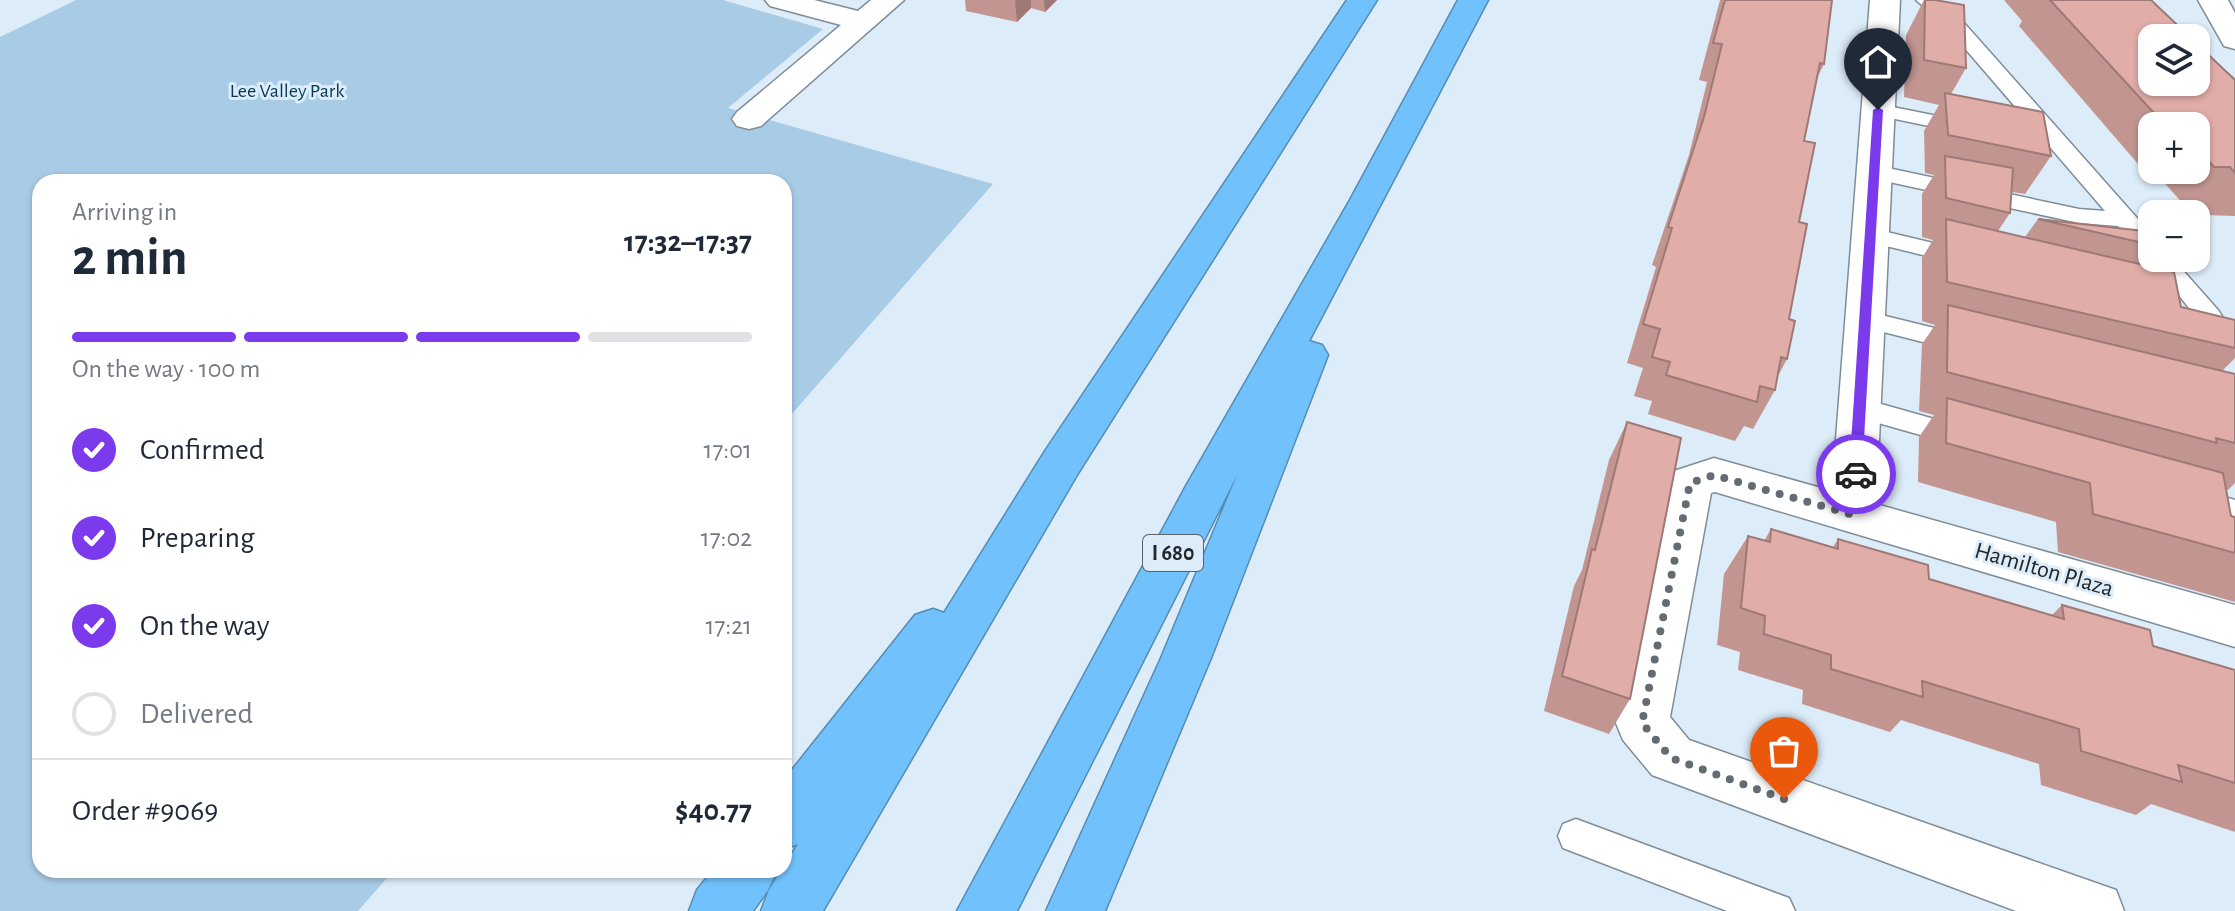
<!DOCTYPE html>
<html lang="en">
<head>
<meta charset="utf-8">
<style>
  :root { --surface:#fff; --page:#f2f2f3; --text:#1f2937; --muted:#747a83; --line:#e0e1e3; --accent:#7c3aed }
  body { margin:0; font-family:"Alegreya Sans",sans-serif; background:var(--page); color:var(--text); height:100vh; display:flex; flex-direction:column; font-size:30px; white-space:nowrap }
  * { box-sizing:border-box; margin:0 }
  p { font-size:26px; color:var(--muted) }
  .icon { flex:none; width:44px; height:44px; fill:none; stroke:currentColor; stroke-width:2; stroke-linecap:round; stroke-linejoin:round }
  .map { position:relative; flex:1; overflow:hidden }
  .sheet { position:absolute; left:32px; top:174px; width:760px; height:704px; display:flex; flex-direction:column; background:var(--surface); border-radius:24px; box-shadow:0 2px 6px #0004 }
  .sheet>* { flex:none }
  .controls { position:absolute; left:2138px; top:24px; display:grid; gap:16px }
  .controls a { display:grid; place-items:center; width:72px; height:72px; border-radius:16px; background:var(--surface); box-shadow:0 2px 6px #0004; font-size:40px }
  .pin { position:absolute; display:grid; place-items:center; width:68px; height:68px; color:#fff; margin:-82px -34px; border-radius:50% 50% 50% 0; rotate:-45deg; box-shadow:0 0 8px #0007 }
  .pin .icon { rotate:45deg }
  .courier { position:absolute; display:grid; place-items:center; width:80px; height:80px; margin:-40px; border:6px solid #7c3aed; border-radius:50%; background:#fff; color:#222; box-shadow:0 2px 10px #0007 }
  .headline em { font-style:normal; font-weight:700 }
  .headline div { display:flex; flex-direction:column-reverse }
  .headline { display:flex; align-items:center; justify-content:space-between; height:136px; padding:0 40px }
  h1 { font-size:52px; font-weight:700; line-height:60px }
  .bar { display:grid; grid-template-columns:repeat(4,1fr); gap:12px 8px; align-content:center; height:96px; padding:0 40px }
  .bar i { height:10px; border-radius:6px; background:var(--line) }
  .bar .selected { background:var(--accent) }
  .bar p { grid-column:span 4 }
  .line { display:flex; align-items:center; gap:20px; padding:0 40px; border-top:2px solid var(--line) }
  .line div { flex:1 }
  ol { padding:0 40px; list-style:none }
  li { display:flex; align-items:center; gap:24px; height:88px }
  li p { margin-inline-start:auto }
  li .icon { padding:8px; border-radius:50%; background:var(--accent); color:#fff; stroke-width:4 }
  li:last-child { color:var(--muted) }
  li i { width:44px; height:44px; border:4px solid var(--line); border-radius:50% }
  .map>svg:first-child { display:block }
</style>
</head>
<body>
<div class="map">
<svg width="2235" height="911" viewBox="0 0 2235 911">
  <rect width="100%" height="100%" fill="#ddecf9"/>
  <path fill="#a9cce6" d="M76,0H723L823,29L728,108L993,184L784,423V182H40V870H394L358,911H0V37Z"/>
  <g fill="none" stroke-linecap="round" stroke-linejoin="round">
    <defs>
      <g id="service">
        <path d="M1916,0H1937L1957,15L2152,235V258H2172L2218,310L2222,316L2218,322L2209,324L2200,322L2148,256L2118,226L2079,223L1866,177L1863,172L1866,167L1874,165L2079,209L2105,211L1943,23Z"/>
        <path d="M1878,104L1967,122L1978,128L1967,134L1871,114L1868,110L1871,106Z"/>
        <path d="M1870,228L1971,252L1975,257L1971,262L1963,265L1862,240L1858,235L1862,230Z"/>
        <path d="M1865,311L1975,338L1979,344L1975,350L1966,353L1856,325L1852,319L1856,313Z"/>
        <path d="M1860,398L1973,430L1977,437L1973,444L1963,447L1850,415L1846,408L1850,401Z"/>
        <path d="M2193,488L2235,500V522L2183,507L2179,499L2183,491Z"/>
        <path d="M1576,819L1789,898L1795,911H1727L1563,848L1558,836L1563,824Z"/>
      </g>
      <g id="minor">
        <path d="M765,0H814L858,11L871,0H904L761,126L749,129L737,126L732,119L737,112L841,25L770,6Z"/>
        <path d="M1870,0H1900L1876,504L2235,605V647L1715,492L1711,493L1670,717L1689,740L2116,890L2124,911H2016L1652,775L1623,740L1616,723L1668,483L1674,471L1714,458L1832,491Z"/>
        <path d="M2198,0H2228L2235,13V49L2224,46Z"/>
      </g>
      <g id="motorway">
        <path d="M1347,0H1377L1077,475L823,911H761L769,890L798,844L784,849V780L915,615L933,609L944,613L1045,451Z"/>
        <path d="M1458,0H1488L1309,341L1322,345L1328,355L1211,658L1105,911H1046L1161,658L1238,473L1017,911H957L1186,486L1350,200Z"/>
        <path d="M713,870H777L768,890L753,911H689L697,890Z"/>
      </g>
    </defs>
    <use href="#service" stroke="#7f8d98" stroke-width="3"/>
    <use href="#minor" stroke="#7f8d98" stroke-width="3"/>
    <use href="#motorway" stroke="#558cb3" stroke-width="3"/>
    <use href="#service" fill="#fff" fill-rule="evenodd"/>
    <use href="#minor" fill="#fff" fill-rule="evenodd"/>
    <use href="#motorway" fill="#71c2fc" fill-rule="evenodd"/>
  </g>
  <g fill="#c29591" fill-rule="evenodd">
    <path d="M965,0H1057L1045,12L1031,8L1017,22L966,11Z"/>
    <path d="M1720,0H1832L1824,64L1817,78L1804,141L1799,222L1789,319L1787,359L1778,376L1775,390L1753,429L1744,426L1735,441L1648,414L1652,401L1634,396L1643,368L1627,363L1656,267L1652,265L1689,155L1707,82L1699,80Z"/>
    <path d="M1924,0H1935L1966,68L1951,94L2051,156L2025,194L2012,192L2010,213L1998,231L2025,237L2038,219L2152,232V258H2162L2154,267L2181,307L2235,321V358L2222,371L2235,374V483L2228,490L2226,489L2231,516L2235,517V602L2058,552L2056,522L1918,482L1919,437L1934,415L1919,411L1922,344L1935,325L1922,321V258L1933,240L1922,237V194L1934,175L1925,173L1924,131L1939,105L1904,97L1906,35Z"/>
    <path d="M2004,0H2151L2235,80V216L2206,215L2199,206L2184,205L2161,179H2151L2019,26L2022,21ZM2152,126H2196V170H2152Z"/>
    <path d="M1627,422L1630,699L1609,734L1544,711L1574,586L1582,570L1609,460Z"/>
    <path d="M1771,529L1833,547L1838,539L1929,579L2052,615L2062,605L2153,646L2235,670V832L2151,804L2136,815L2041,785L2039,764L1901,720L1890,732L1802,704L1803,690L1738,670L1740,652L1717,645L1724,574L1748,536L1764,541Z"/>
  </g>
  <g fill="#9e7976">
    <path d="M1016,0H1031V8L1017,22L1015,1Z"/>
    <path d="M1044,0H1057L1045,12Z"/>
  </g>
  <g fill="#e1ada9" stroke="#9e7976" stroke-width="2">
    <path d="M1725,0H1832L1824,64L1820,63L1804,141L1815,143L1799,222L1807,224L1789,319L1795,321L1787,359L1781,357L1775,390L1760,386L1757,402L1666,375L1670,362L1652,357L1660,329L1643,324L1672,228L1668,227L1704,117L1722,44L1713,43Z"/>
    <path d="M1925,0H1935L1964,5L1966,68L1924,60Z"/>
    <path d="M2050,0H2151L2191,38H2152V82H2196V43L2235,80V173L2230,167H2214L2196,147V126H2166Z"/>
    <path d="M1945,93L2043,112L2051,156L1948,135Z"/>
    <path d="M1945,156L2013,168L2010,213L1946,198Z"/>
    <path d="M1946,219L2174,272L2181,307L2235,320V348L1947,282Z"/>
    <path d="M2038,219L2152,232V245Z"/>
    <path d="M1948,305L2235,374V443L2216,438L2217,443L1947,372Z"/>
    <path d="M1947,398L2223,473L2231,516L2235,517V553L2093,514L2090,483L1946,443Z"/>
    <path d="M1627,422L1681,438L1630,699L1562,676L1592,549L1595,550Z"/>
    <path d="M1771,529L1838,549V539L1928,565L1929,579L2064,619L2062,605L2150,630L2153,646L2235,670V783L2178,765L2182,782L2081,751L2079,729L1922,681L1923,697L1831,669V655L1764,634L1765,616L1741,608L1748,536L1770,542Z"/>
  </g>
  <path fill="#7c3aed" d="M1878,107L1883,110L1862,474L1856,479L1849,474L1873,110Z"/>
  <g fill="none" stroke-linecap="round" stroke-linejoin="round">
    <path stroke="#636c73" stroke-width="8" stroke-dasharray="0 14.4" d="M1784,799L1671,758L1642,723L1690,483L1714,475L1853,515L1856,474"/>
  </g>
  <g text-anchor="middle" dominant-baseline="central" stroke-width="6" stroke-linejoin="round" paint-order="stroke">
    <g font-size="20" fill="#053958" stroke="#ddecf9">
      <text x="287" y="91">Lee Valley Park</text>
    </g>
    <rect fill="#ddecf9" stroke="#596269" stroke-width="2" x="1143" y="535" width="60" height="36" rx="6"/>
    <g font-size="22" font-weight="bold" fill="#21272b">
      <text x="1173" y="553">I 680</text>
    </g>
    <g font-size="24" fill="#21272b" stroke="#ddecf9">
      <text transform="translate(2044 570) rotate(16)">Hamilton Plaza</text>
    </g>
  </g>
</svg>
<div class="controls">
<a><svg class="icon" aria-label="layers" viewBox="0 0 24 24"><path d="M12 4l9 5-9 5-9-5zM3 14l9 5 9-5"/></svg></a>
<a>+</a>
<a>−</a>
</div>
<div class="pin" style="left:1784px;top:799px;background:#ea580c"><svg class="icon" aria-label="bag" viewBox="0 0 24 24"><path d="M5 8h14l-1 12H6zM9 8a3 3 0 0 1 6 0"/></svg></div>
<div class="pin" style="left:1878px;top:110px;background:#1f2937"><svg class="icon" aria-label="home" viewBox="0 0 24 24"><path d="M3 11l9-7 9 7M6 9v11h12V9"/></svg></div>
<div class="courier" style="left:1856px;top:474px"><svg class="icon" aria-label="car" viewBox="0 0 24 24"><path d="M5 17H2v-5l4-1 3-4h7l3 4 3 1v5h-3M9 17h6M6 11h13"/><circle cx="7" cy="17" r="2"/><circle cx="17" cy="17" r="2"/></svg></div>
<section class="sheet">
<div class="headline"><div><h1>2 min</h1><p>Arriving in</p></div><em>17:32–17:37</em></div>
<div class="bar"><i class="selected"></i><i class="selected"></i><i class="selected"></i><i></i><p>On the way · 100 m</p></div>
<ol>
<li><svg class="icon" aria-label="check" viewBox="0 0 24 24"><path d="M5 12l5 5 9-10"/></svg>Confirmed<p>17:01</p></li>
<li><svg class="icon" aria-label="check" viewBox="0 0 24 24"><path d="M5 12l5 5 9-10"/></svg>Preparing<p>17:02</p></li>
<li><svg class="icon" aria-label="check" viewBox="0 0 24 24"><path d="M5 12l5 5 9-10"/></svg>On the way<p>17:21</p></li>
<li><i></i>Delivered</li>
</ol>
<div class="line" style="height:104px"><div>Order #9069</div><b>$40.77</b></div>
</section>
</div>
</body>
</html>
